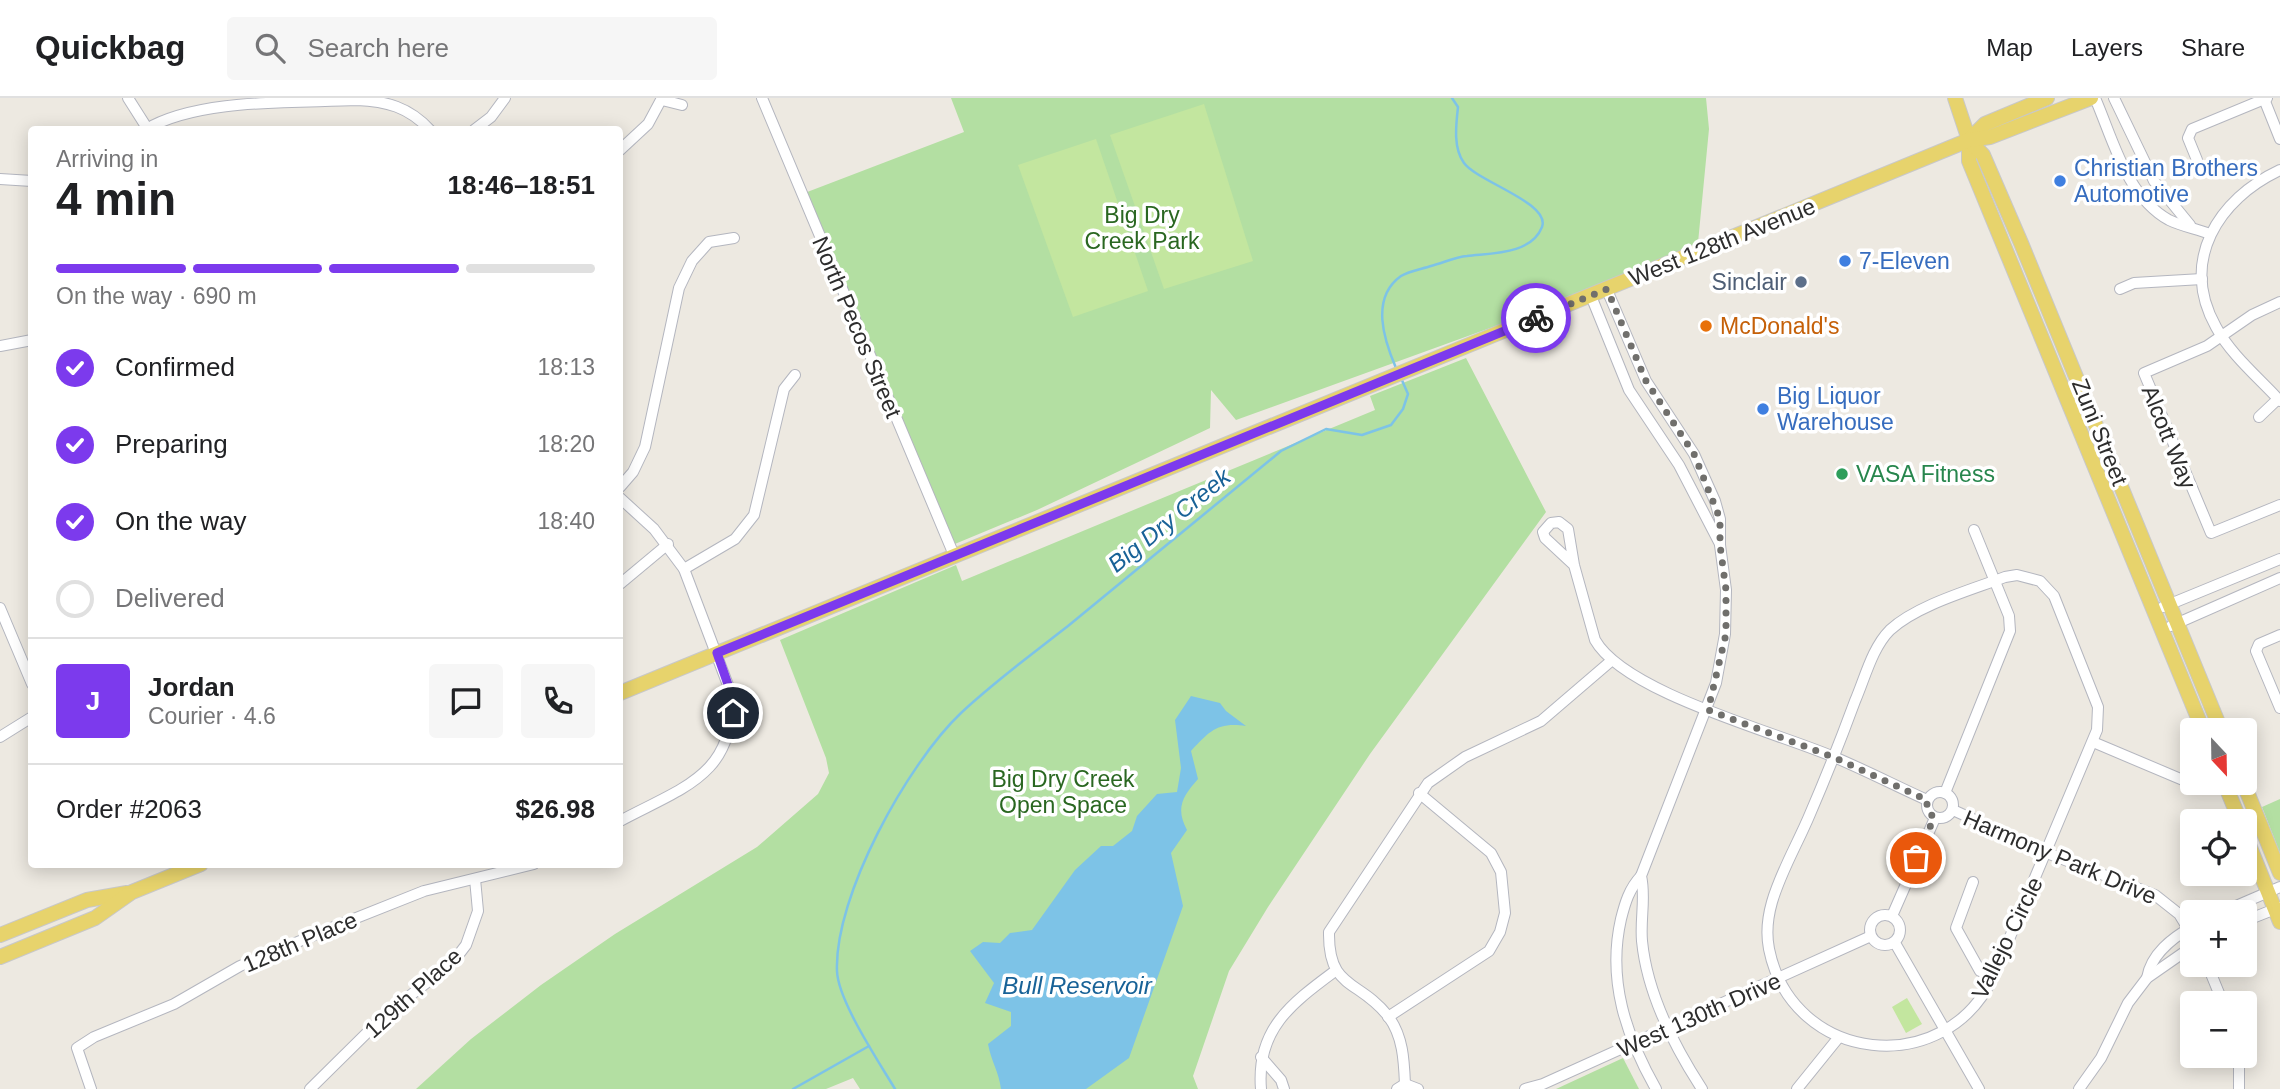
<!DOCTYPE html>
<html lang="en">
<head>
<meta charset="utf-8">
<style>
  :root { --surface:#fff; --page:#f6f6f6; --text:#202124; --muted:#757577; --line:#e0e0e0; --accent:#7c3aed }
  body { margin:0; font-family:Helvetica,sans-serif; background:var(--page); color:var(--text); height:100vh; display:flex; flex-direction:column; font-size:26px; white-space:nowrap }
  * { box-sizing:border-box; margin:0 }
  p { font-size:23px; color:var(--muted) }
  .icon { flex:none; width:38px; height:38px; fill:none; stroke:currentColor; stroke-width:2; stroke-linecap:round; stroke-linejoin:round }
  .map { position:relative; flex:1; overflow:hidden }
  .drawer { position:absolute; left:28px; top:28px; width:595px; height:742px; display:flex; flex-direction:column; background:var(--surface); border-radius:7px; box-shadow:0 4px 18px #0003 }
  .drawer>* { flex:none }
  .needle { width:46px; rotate:158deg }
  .controls { position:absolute; left:2180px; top:620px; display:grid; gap:14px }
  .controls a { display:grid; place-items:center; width:77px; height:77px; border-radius:7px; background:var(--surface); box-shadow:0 4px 18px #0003; font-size:35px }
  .pin { position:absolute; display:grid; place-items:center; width:60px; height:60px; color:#fff; margin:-30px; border:4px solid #fff; border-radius:50%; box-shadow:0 2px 7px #0007 }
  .courier { position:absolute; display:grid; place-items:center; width:70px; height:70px; margin:-35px; border:5px solid #7c3aed; border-radius:50%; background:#fff; color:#222; box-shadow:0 2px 9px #0007 }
  .overview em { font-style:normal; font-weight:700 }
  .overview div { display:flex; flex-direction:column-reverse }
  .overview { display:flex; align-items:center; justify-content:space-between; height:119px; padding:0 28px }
  h1 { font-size:46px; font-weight:700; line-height:52px }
  .bar { display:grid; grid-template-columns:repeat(4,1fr); gap:10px 7px; align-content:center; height:84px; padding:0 28px }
  .bar i { height:9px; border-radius:5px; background:var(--line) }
  .bar .selected { background:var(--accent) }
  .bar p { grid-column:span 4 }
  .line { display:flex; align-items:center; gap:18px; padding:0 28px; border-top:2px solid var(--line) }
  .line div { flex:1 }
  .round { display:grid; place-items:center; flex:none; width:74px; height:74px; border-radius:7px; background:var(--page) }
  ol { padding:0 28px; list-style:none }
  li { display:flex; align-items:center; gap:21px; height:77px }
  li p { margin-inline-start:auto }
  li .icon { padding:7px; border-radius:50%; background:var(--accent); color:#fff; stroke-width:4 }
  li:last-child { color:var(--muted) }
  li i { width:38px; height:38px; border:4px solid var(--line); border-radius:50% }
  header { display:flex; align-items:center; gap:42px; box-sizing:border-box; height:98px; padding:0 35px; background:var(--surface); border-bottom:2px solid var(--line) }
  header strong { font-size:33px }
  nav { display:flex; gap:38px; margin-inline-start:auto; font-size:24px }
  .search { width:490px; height:63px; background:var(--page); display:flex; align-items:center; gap:18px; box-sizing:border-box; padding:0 24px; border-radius:7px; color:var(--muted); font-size:26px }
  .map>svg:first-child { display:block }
</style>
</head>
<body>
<header>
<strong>Quickbag</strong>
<div class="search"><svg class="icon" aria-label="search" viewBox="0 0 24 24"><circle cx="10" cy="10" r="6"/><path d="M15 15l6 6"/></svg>Search here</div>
<nav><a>Map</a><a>Layers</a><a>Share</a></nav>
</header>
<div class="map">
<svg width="2280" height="991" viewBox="0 0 2280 991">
  <rect width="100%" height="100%" fill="#ede9e1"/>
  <g fill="#b3dfa2">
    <path d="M951,0H1706L1709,31L1697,155L1236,322L1211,292L1210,330L1037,412L950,448L802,96L964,34Z"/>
    <path d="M1466,260L1546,414L1370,656L1268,809L1229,873L1193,978L1198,991H860L853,980L826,991H416L471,941L541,887L615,836L757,749L818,696L829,675L826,660L780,542L956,467L962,483L1375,312L1370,298Z"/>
    <path d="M2280,701V755L2262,709Z"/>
    <path d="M1623,960L1639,991H1556Z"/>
  </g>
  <g fill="#c3e69f">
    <path d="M1204,6L1253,163L1164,191L1110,37Z"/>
    <path d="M1096,41L1148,193L1073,219L1018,67Z"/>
    <path d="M1907,900L1922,926L1906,935L1892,909Z"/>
  </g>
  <path fill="#7dc3e7" d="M1191,598L1220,605L1226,613L1246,628C1217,624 1210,633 1191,653L1198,681C1183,698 1175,710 1187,732L1171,755L1183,808L1129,960L1086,991H1001C999,974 991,963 988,946L1011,928V914L985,905L994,885L970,853L983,844L1000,845L1010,835L1032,832L1075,772L1101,748H1113L1132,733L1137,718L1157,696L1177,694L1181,670L1175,622Z"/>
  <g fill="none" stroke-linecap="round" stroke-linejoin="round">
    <g stroke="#7dc3e7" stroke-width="2.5">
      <path d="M1396,270C1384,242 1370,200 1401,178C1409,173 1422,171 1431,168C1443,165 1455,159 1467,158C1490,155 1531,157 1542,129C1551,105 1478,84 1464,65C1453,50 1456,27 1458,9L1452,0"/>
      <path d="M793,991L869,948"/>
      <path d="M895,991C879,964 838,903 837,873C834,798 908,665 961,615C994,584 1032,556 1068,528C1139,470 1210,411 1281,353L1326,331L1362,337L1391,327L1403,311L1408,296L1401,280"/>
    </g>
    <defs>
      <g id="minor">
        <path d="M128,0L147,30"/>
        <path d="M762,0L954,457"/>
        <path d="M2095,0C2113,41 2126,98 2169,122C2181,128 2197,131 2210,136"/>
        <path d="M2114,0L2154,83L2190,127"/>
        <path d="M2264,1L2280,41"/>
        <path d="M662,2L682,7"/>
        <path d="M145,32C197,0 295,5 357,2C386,3 409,9 430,32"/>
        <path d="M474,32L491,19L505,0"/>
        <path d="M620,52L648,26L662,0"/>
        <path d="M2197,62L2188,40L2192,31L2267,0"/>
        <path d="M2280,72C2218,101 2179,163 2216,229C2231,257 2259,280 2280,303"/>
        <path d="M0,81L32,83"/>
        <path d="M2120,191L2134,185L2202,181"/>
        <path d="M1607,192L1646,283L1694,356L1715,403L1720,421V447L1726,492L1725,536L1716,585L1641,778C1646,799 1640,821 1642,843C1647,894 1674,948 1702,991"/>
        <path d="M1591,198L1629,292L1679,367L1720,446"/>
        <path d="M2280,204L2252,217L2207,248L2144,275L2211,435L2280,407"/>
        <path d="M0,248L32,242"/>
        <path d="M2259,319L2278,301"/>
        <path d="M620,389L633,374L645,349L679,190L692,163L709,144L734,140"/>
        <path d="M620,400L654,431L684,471L731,595C737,677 681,690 620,723"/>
        <path d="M1574,467L1545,440L1543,434L1551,425L1559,424L1568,431L1574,467L1595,542C1625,595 1776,634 1834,659C1865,672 1896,688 1927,702"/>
        <path d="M684,471L735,441L754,417L784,291L795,277"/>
        <path d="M2017,477L2040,483L2054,498L2098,609L2097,632L1994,877C1946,983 1792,966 1769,851C1766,836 1768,818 1772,804C1781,773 1798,745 1810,716C1826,679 1841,641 1855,603C1865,580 1872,550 1890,532C1917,507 1971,492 2005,479Z"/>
        <path d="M620,486L668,446"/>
        <path d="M2163,509L2280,461"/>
        <path d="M0,510L32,586"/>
        <path d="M2171,528L2280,480"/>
        <path d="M2280,537L2259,546L2256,553L2280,610"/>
        <path d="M0,639L32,619"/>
        <path d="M2093,644L2190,685"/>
        <circle cx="1940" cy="707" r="13"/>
        <path d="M1945,695L2010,533L2009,518L1974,432"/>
        <path d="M1953,712L2047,755L2155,797L2179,816L2193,839"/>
        <path d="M1641,778C1629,791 1625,805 1621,821C1607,882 1626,938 1656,991"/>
        <path d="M1973,784L1956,830L1980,873L1994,877"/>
        <path d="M2222,814L2280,789"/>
        <circle cx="1885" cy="832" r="15"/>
        <path d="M1892,818L1935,720"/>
        <path d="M2245,823L2280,809"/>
        <path d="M1895,845L1979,991"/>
        <path d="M2207,866L2223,905"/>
        <path d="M2147,880C2151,856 2172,840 2193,828"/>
        <path d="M1388,919L1489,853L1500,834L1505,815L1501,774L1491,755L1419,695"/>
        <path d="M2239,957V991"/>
        <path d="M1261,959L1281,982L1284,991"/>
        <path d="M1405,986C1404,962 1403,938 1388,918C1359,881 1328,892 1329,834L1428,685L1465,659L1541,623L1611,563"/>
        <path d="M91,991L77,950L94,939L174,906L240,868L336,828L424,793L534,766"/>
        <path d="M310,991L384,918L453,864L466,847L478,813L475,781"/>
        <path d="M1261,991C1256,931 1292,905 1335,873"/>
        <path d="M1397,991L1405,986L1418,991"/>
        <path d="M1525,991L1543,986L1871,838"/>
        <path d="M1797,991L1839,939"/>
        <path d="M2079,991L2101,960L2128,905L2147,880L2193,848"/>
      </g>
      <g id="major">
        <path d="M1955,0L1969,42V63L2203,632"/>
        <path d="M1969,42L1983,57L2021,145L2221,632"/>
        <path d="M1969,42L1985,26L2047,0"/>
        <path d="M620,595L1969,42L1990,39L2091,0"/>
        <path d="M2224,684L2240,723"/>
        <path d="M2243,684L2280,775"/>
        <path d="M2245,737L2280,824"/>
        <path d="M0,837L87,802L127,795"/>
        <path d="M0,859L95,820L132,794L201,766"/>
      </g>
    </defs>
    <use href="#minor" stroke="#b4b6bf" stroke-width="12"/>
    <use href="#major" stroke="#c8c8c8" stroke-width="16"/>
    <use href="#minor" stroke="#fff" stroke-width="10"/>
    <use href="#major" stroke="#e7d36c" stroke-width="14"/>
  </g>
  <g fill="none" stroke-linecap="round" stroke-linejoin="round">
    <path stroke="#706f6c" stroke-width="7" stroke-dasharray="0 12.6" d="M1536,220L1607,191L1646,283L1694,356L1720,421V447L1726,492V536L1708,612L1833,659L1927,702V711L1934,720L1916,760"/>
    <path stroke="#7c3aed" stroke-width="9" d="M733,615L731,595L717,555L1536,220"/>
  </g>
  <g fill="#3f7fe0" stroke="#fff" stroke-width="2.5">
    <circle cx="2060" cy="83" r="7"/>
    <circle cx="1845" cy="163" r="7"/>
    <circle cx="1763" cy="311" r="7"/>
  </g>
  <circle fill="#5c6f8a" stroke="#fff" stroke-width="2.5" cx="1801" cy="184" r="7"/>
  <circle fill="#e8710a" stroke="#fff" stroke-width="2.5" cx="1706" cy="228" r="7"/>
  <circle fill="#2e9e5b" stroke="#fff" stroke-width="2.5" cx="1842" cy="376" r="7"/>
  <g text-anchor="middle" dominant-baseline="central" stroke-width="7" stroke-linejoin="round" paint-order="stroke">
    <g font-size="23" fill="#366cbe" stroke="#fff" text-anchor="start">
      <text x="2074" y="70">Christian Brothers<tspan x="2074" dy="26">Automotive</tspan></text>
      <text x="1859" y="163">7-Eleven</text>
      <text x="1777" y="298">Big Liquor<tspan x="1777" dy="26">Warehouse</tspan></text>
    </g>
    <g font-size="23" fill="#2a6721" stroke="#fff">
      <text x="1142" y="117">Big Dry<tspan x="1142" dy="26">Creek Park</tspan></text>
      <text x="1063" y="681">Big Dry Creek<tspan x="1063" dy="26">Open Space</tspan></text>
    </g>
    <g font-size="23" fill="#2d2d2d" stroke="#fff">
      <text transform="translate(1722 144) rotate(-22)">West 128th Avenue</text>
      <text transform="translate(857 229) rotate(67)">North Pecos Street</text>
      <text transform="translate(2100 334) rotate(68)">Zuni Street</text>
      <text transform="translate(2169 339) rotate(68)">Alcott Way</text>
      <text transform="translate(2060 759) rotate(23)">Harmony Park Drive</text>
      <text transform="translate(2007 840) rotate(-64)">Vallejo Circle</text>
      <text transform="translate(300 844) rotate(-23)">128th Place</text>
      <text transform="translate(413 895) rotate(-42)">129th Place</text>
      <text transform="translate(1699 917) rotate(-24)">West 130th Drive</text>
    </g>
    <g font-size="23" fill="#4e5e75" stroke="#fff" text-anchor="end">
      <text x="1787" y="184">Sinclair</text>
    </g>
    <g font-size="23" fill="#c56008" stroke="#fff" text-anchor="start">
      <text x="1720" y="228">McDonald's</text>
    </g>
    <g font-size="23" fill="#27864d" stroke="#fff" text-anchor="start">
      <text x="1856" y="376">VASA Fitness</text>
    </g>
    <g font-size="24" font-style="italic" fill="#186297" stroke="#fff">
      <text transform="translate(1169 422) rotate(-39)">Big Dry Creek</text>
      <text x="1077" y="887">Bull Reservoir</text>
    </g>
  </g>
</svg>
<div class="controls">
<a><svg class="needle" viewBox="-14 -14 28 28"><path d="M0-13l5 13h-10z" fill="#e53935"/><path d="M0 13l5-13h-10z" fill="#757577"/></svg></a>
<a><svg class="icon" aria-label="locate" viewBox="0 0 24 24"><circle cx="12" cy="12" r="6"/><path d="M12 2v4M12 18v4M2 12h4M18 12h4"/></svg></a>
<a>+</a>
<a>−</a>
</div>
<div class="pin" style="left:1916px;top:760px;background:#ea580c"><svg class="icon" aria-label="bag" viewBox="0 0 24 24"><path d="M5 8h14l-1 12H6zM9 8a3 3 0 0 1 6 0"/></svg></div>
<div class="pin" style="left:733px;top:615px;background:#1f2937"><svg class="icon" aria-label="home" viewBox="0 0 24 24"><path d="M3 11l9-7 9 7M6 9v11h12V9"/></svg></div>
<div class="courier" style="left:1536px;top:220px"><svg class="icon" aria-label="bike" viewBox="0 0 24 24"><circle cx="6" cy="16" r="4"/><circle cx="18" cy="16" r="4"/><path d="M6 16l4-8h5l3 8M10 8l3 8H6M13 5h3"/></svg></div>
<section class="drawer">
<div class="overview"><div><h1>4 min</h1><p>Arriving in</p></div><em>18:46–18:51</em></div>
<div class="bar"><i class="selected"></i><i class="selected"></i><i class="selected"></i><i></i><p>On the way · 690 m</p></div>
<ol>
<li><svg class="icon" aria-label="check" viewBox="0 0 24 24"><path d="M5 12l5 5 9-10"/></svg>Confirmed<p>18:13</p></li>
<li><svg class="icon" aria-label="check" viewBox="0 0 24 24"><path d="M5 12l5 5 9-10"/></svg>Preparing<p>18:20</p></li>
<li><svg class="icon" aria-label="check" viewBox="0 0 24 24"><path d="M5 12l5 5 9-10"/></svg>On the way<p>18:40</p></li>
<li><i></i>Delivered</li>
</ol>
<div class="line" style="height:126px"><b class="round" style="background:var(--accent);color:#fff">J</b><div><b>Jordan</b><p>Courier · 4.6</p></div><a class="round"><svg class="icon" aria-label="chat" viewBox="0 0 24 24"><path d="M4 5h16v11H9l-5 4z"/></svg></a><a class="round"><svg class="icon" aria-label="phone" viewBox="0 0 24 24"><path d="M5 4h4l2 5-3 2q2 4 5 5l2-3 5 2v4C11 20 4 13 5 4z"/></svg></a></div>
<div class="line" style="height:91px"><div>Order #2063</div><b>$26.98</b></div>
</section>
</div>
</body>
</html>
